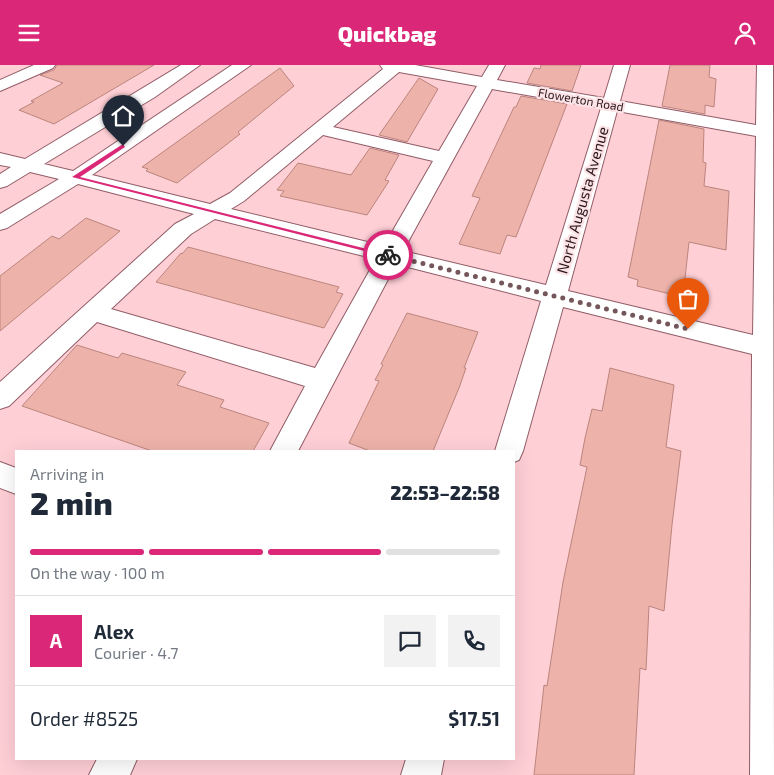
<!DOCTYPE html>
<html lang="en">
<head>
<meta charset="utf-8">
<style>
  :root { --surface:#fff; --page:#f2f2f3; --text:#1f2937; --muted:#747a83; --line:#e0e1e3; --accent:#db2777 }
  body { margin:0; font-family:"Exo 2",sans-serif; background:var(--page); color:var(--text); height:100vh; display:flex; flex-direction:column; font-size:19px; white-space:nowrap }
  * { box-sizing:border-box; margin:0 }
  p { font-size:16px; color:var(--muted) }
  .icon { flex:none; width:28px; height:28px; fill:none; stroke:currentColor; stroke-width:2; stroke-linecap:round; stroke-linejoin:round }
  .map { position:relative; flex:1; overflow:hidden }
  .side { position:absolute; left:15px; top:385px; width:500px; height:310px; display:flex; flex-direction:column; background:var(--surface); border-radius:0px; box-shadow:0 5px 20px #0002 }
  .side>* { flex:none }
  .pin { position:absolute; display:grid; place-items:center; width:42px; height:42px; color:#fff; margin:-51px -21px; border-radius:50% 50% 50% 0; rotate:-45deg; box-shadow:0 0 5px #0007 }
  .pin .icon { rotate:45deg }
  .courier { position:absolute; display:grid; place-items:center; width:50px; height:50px; margin:-25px; border:4px solid #db2777; border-radius:50%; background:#fff; color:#222; box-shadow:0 1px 6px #0007 }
  .head em { font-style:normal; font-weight:800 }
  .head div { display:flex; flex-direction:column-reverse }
  .head { display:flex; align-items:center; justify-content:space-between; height:85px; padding:0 15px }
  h1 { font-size:32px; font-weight:800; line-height:38px }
  .bar { display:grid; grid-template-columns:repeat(4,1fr); gap:8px 5px; align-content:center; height:60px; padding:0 15px }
  .bar i { height:6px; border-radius:4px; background:var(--line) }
  .bar .selected { background:var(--accent) }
  .bar p { grid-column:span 4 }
  .line { display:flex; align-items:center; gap:12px; padding:0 15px; border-top:1px solid var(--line) }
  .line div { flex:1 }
  .round { display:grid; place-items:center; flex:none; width:52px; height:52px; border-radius:0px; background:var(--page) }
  header { display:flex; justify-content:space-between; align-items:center; height:65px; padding:0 15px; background:var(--accent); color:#fff; font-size:22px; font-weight:800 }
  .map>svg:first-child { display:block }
</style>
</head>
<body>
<header><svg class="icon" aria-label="menu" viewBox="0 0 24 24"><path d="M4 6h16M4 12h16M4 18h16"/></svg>Quickbag<svg class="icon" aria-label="person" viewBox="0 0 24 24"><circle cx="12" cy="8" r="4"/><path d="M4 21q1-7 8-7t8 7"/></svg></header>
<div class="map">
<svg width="774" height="710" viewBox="0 0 774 710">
  <rect width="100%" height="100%" fill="#ffcfd6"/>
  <g fill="#edb3ab" stroke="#bb857d">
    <path d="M57,0H154L54,59L19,45L34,37L31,36L63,18L40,10L54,5Z"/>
    <path d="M541,0H581L572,26L527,18L534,3L540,4Z"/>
    <path d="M670,0H710L709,12L716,14L714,42L705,40V49L662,41Z"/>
    <path d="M280,3L294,21L238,67L240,69L177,118L146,106L148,104L142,102Z"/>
    <path d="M419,13L438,24L407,77L379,70Z"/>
    <path d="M521,31L567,39L516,172L507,170L500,189L459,179L480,133L472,131L514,42H516Z"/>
    <path d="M659,55L704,64L703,97L706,98L704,121L729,126L726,185L689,177L683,232L637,221L638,215L628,212Z"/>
    <path d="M370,83L399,90L385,115L389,116L367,150L280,131L284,126L277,125L298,98L351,110Z"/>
    <path d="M86,153L120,166L0,266V211L52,171L59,174Z"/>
    <path d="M188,182L339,222L336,227L343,229L324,263L156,217L181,188L182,189Z"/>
    <path d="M407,248L478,267L464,303H466L459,323L433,386H370L349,378L379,316L375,315L383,300L381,299Z"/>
    <path d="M77,280L118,293L122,288L186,307L177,320L224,335L220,342L269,358L253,386H152L22,341Z"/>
    <path d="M610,303L674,320L666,382L681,386L672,460L664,546L649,541L646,605L640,603L634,710H534L544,620L547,621L563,517L587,402L580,400L585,373L592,344L602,346Z"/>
  </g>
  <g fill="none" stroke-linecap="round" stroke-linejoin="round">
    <defs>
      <g id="minor">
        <path d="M34,0H55L53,3L0,26V15Z"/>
        <path d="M181,0H200L155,32L44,99L73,106L232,0H251L92,110L210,139L230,128L383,4L380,0H415L482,12L489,0H505L497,15L604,33L614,0H630L620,36L756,60L757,0H773L774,710H750L752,289L563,242L523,386L519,395L514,397V386H495L541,236L396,199L298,386H270L305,321L97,257L9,341L0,344V317L175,159L194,149L78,119L7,163L0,165V149L59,114L30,107L7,121L0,123V109L11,102L0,100V88L25,94ZM399,7L477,21L439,86L333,62ZM492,24L601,43L546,220L403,186ZM617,46L756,71L753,270L568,226ZM323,70L433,96L384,181L231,144L244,136ZM215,154L376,194L315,303L111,244L191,169Z"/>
        <path d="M0,397L16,403V429L0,423Z"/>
        <path d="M97,694H137L130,710H89Z"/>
        <path d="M406,694H444L441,710H401Z"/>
      </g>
    </defs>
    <use href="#minor" stroke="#915d67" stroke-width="2"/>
    <use href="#minor" fill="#fff" fill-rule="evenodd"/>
  </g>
  <path fill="#db2777" d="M123,79L125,82L80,112L391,190L388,192L72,112Z"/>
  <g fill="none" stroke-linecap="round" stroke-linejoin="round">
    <path stroke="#75565b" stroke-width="5" stroke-dasharray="0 9" d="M388,190L688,264"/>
  </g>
  <g text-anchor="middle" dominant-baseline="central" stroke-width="4.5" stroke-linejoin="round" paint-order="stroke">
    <g font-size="12" fill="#2a1519" stroke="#fce3e7">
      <text transform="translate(581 34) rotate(10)">Flowerton Road</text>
    </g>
    <g font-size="15" fill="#2a1519" stroke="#fce3e7">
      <text transform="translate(582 135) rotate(-74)">North Augusta Avenue</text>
    </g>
  </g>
</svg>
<div class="pin" style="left:688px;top:264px;background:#ea580c"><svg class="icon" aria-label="bag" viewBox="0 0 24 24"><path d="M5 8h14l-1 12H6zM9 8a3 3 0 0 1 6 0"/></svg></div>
<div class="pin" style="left:123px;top:81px;background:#1f2937"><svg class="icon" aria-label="home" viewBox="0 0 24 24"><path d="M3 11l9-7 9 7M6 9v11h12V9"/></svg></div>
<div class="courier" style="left:388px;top:190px"><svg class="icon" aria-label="bike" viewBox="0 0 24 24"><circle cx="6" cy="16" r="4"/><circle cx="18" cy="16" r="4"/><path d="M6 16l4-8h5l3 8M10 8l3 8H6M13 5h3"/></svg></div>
<section class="side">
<div class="head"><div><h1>2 min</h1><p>Arriving in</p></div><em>22:53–22:58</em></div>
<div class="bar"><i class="selected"></i><i class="selected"></i><i class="selected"></i><i></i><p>On the way · 100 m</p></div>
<div class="line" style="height:90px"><b class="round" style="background:var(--accent);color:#fff">A</b><div><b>Alex</b><p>Courier · 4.7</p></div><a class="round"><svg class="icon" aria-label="chat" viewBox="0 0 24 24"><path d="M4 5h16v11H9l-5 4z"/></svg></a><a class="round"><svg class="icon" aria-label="phone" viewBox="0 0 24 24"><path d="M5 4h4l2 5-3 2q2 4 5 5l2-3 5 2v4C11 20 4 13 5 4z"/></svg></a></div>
<div class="line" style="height:65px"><div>Order #8525</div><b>$17.51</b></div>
</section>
</div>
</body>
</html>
